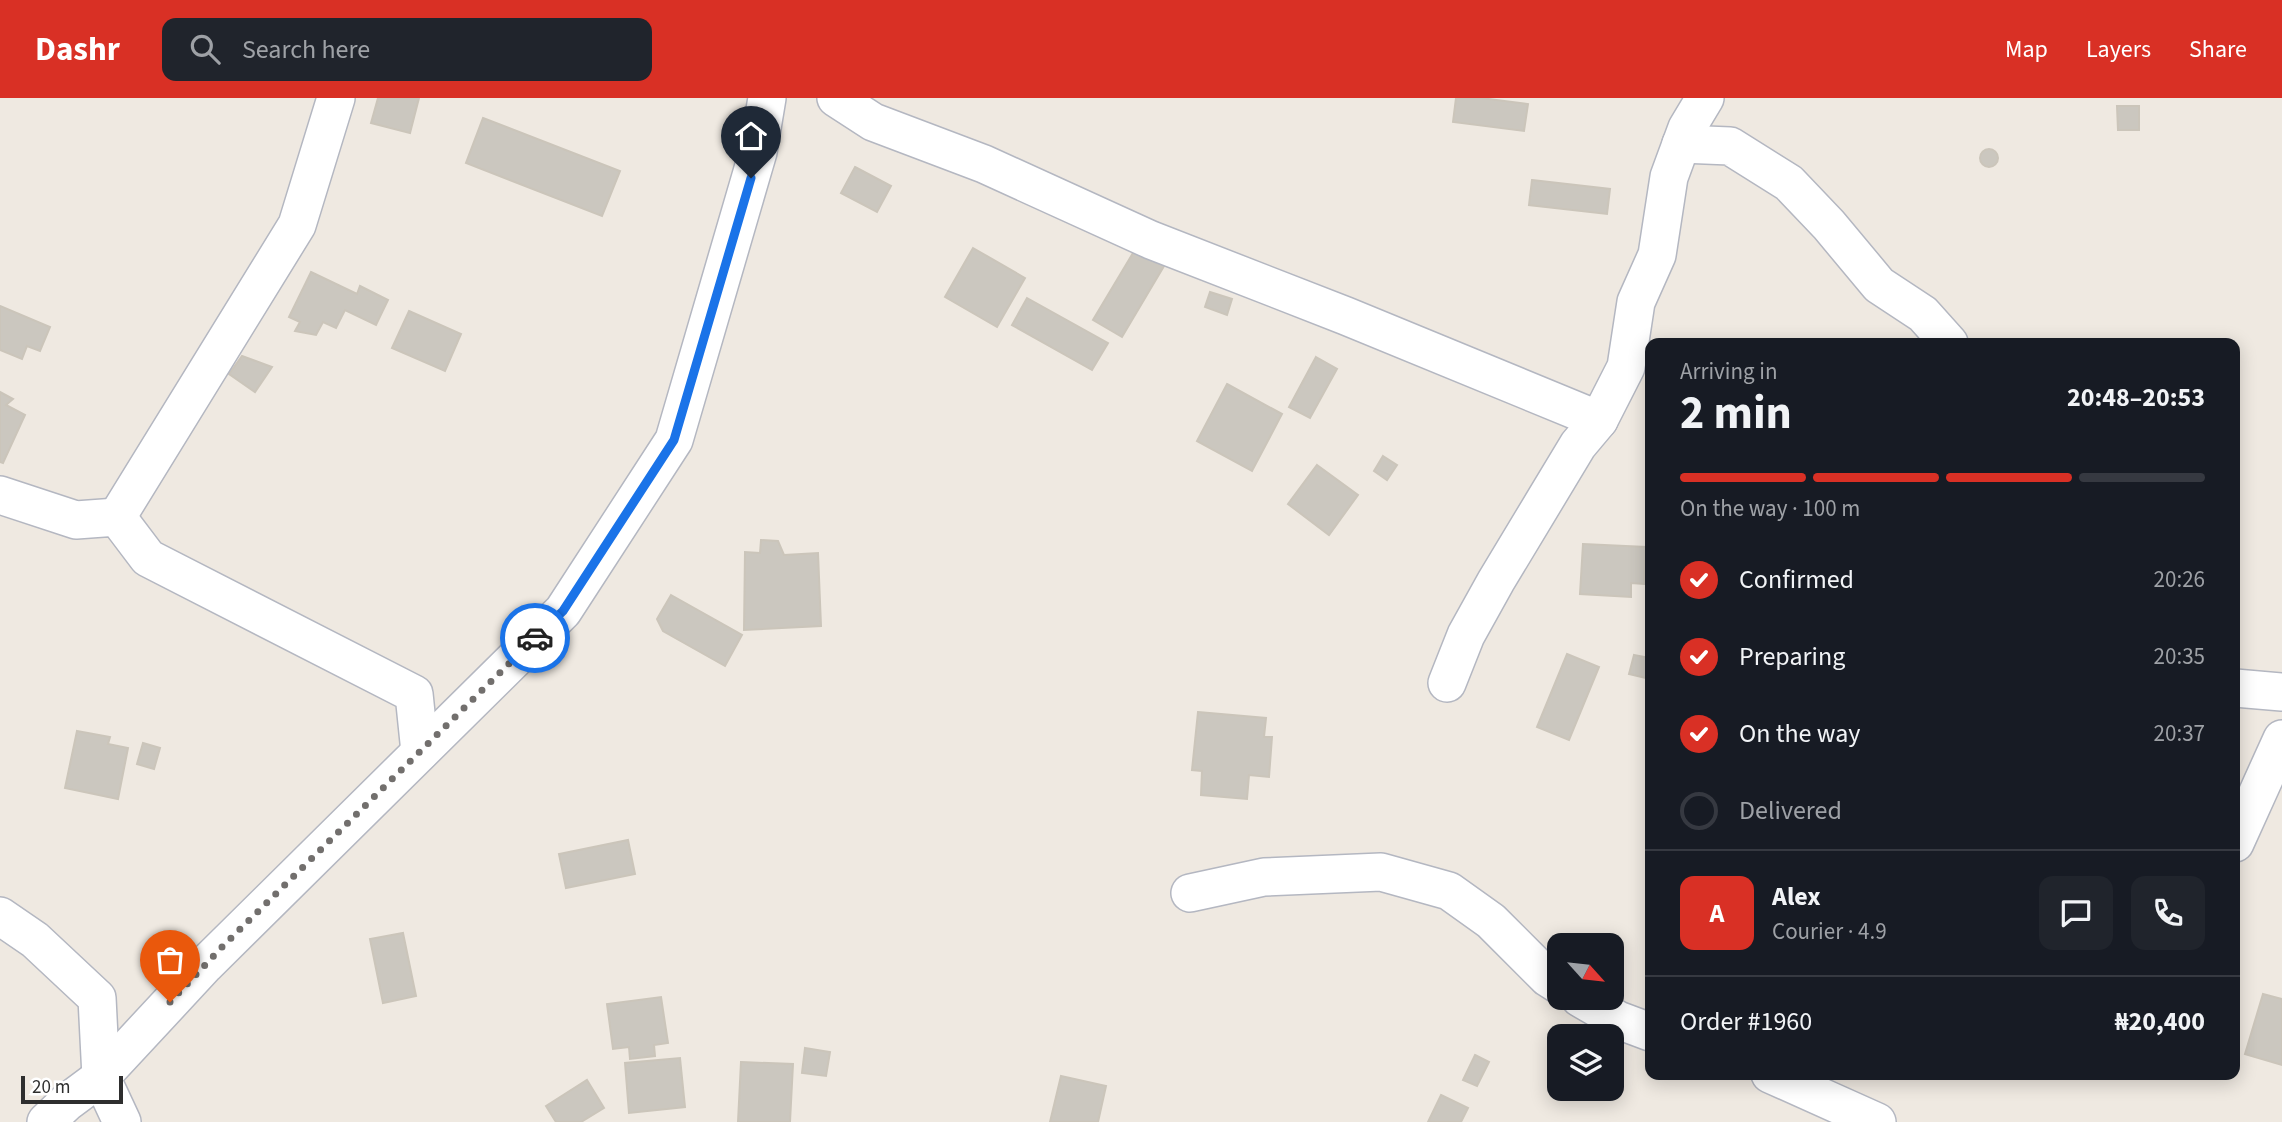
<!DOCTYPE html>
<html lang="en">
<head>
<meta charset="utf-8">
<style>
  :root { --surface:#171b24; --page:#20242c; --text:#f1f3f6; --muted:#9ea1a6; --line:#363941; --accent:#d93025 }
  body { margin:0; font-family:"Source Sans 3",sans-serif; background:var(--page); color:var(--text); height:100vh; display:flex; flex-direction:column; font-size:26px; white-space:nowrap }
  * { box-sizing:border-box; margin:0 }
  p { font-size:23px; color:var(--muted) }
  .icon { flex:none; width:38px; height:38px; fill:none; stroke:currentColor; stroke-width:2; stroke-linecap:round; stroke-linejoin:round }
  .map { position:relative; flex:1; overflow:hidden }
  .sheet { position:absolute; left:1645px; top:240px; width:595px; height:742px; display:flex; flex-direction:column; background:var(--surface); border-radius:14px; box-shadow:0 4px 18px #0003 }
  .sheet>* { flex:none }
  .needle { width:46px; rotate:117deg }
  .controls { position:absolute; left:1547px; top:835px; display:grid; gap:14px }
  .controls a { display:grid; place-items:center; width:77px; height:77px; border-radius:14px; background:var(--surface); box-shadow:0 4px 18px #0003; font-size:35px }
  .scale { position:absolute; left:21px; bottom:18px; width:102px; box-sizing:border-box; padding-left:7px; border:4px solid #2e2e2e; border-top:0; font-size:19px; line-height:24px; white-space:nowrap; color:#2e2e2e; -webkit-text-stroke:5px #fff; paint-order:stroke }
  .pin { position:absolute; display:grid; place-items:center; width:60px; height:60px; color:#fff; margin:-72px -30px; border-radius:50% 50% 50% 0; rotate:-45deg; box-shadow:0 0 7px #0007 }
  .pin .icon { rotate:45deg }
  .courier { position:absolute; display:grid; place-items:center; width:70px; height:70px; margin:-35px; border:5px solid #1a73e8; border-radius:50%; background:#fff; color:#222; box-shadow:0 2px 9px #0007 }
  .head em { font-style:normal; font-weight:700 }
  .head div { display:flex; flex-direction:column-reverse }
  .head { display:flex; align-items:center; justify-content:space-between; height:119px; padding:0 35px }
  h1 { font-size:46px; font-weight:700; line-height:52px }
  .bar { display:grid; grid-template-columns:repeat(4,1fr); gap:10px 7px; align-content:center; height:84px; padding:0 35px }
  .bar i { height:9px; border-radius:5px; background:var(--line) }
  .bar .on { background:var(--accent) }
  .bar p { grid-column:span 4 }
  .line { display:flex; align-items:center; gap:18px; padding:0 35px; border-top:2px solid var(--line) }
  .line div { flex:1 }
  .round { display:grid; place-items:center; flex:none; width:74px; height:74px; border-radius:14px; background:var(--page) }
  ol { padding:0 35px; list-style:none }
  li { display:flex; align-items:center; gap:21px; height:77px }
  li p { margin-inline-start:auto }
  li .icon { padding:7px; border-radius:50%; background:var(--accent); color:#fff; stroke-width:4 }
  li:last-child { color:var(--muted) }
  li i { width:38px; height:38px; border:4px solid var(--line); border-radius:50% }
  header { display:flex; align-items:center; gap:42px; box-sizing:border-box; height:98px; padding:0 35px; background:var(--accent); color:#fff }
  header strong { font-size:33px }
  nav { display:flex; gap:38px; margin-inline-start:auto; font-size:24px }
  .search { width:490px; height:63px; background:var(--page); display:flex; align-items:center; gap:18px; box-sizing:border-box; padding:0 24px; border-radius:14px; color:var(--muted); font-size:26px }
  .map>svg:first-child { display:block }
</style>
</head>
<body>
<header>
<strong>Dashr</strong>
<div class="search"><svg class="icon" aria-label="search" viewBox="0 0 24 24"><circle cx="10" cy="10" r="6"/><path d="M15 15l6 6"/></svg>Search here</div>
<nav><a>Map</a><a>Layers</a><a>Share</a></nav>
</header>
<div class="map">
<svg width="2282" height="1024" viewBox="0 0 2282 1024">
  <rect width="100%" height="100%" fill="#efe9e1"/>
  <g fill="#cbc7bf" stroke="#cbc5ba" stroke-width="2">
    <path d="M378,0H419L410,35L371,25Z"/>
    <path d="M1456,0H1481L1528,6L1524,33L1453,24Z"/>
    <path d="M2117,8H2139V32H2118Z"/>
    <path d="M483,20L620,73L602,118L466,65Z"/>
    <circle cx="1989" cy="60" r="9"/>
    <path d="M855,69L891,88L877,114L841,95Z"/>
    <path d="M1532,82L1610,91L1607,116L1529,107Z"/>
    <path d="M973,150L1025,180L997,229L945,199Z"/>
    <path d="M1136,150L1164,168L1122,239L1093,222Z"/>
    <path d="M311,174L357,196L360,188L388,202L376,227L345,212L336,230L323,224L316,237L295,233L300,224L289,219Z"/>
    <path d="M1210,194L1232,201L1227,217L1205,209Z"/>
    <path d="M1027,200L1108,245L1092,272L1012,227Z"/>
    <path d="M0,208L50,229L40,253L27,248L22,261L0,252Z"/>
    <path d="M409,213L461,236L445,273L392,250Z"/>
    <path d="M242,258L272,269L255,294L229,276Z"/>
    <path d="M1316,259L1337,271L1310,320L1289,309Z"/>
    <path d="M1227,286L1282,316L1252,373L1197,343Z"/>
    <path d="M0,294L13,301L6,307L25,317L3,365L0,364Z"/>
    <path d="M1383,358L1397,367L1387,382L1374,373Z"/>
    <path d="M1317,367L1358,397L1329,437L1288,406Z"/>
    <path d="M761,442L778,443L784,457L818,455L821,528L744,532L745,454L760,455Z"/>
    <path d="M1583,446L1646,449L1644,486L1631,485V499L1580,496Z"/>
    <path d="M671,497L742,537L725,568L663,533L657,521Z"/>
    <path d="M1567,556L1599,569L1569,642L1537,629Z"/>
    <path d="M1634,557L1650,560V581L1629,576Z"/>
    <path d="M1198,614L1266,620L1264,639H1272L1269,679L1249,677L1247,701L1201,697L1202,673L1192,672Z"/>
    <path d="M77,633L110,639L108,646L128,650L118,701L65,690Z"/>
    <path d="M143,645L160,650L154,671L137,666Z"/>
    <path d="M628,742L635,776L566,790L559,756Z"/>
    <path d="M403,835L416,898L383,905L370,841Z"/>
    <path d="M2263,896L2282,901V967L2245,956Z"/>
    <path d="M661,899L668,945L654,947L655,958L630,961L629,949L613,951L607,906Z"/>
    <path d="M805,950L830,954L826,978L802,975Z"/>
    <path d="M1475,957L1489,964L1477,988L1463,982Z"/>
    <path d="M680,960L685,1009L629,1015L625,965Z"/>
    <path d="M741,964L793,966L790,1024H738Z"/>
    <path d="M1061,978L1106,988L1098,1024H1050Z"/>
    <path d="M587,982L604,1010L581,1024H556L546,1008Z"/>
    <path d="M1441,997L1468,1010L1461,1024H1428Z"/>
  </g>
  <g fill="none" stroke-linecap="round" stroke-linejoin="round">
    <defs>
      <g id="minor">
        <path d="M836,0L873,24L984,66L1151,142L1346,218L1599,322"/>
        <path d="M1681,46L1730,48L1789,85L1829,127L1879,187L1923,216L1949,245"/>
        <path d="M0,397L76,422L117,419L148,460L414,596L420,654"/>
        <path d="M117,419L297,127L336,0"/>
        <path d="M1447,585L1466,537L1496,483L1578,347L1599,322L1626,269L1636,204L1657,157L1669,79L1687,30L1705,0"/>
        <path d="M2235,590L2282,594"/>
        <path d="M2235,745L2282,641"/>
        <path d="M1190,795L1264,779L1381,774L1449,793L1491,823L1548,880L1559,887"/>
        <path d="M0,818L35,842L97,900L101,979L122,1024"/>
        <path d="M1580,900L1618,922L1650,934"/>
        <path d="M1770,976L1877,1024"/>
        <path d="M46,1024L66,1005L101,979L205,867L563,513L674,342L758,54L767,0"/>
      </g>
    </defs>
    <use href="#minor" stroke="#b4b7c1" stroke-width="40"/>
    <use href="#minor" stroke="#fff" stroke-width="37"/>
  </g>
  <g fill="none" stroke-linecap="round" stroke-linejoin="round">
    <path stroke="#726f6d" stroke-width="7" stroke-dasharray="0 12.6" d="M170,904L224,847L535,540"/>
    <path stroke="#1a73e8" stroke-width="9" d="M535,540L563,513L674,342L751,80"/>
  </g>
</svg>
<div class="controls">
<a><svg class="needle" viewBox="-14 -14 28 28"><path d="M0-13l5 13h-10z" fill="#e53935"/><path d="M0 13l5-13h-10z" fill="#9ea1a6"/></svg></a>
<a><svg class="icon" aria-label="layers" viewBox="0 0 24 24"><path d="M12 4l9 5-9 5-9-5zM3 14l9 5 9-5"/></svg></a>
</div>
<div class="scale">20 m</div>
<div class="pin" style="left:170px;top:904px;background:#ea580c"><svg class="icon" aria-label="bag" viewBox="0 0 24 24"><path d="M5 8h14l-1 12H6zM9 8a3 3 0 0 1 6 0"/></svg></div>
<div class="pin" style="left:751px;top:80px;background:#1f2937"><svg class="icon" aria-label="home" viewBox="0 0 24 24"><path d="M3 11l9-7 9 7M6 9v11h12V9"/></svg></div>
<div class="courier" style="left:535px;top:540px"><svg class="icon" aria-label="car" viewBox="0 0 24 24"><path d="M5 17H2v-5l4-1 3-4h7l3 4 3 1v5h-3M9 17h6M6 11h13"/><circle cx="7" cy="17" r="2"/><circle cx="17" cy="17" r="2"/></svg></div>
<section class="sheet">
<div class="head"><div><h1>2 min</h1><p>Arriving in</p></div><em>20:48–20:53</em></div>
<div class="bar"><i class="on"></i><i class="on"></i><i class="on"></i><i></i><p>On the way · 100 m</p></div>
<ol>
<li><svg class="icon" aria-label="check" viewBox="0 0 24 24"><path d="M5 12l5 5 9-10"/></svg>Confirmed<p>20:26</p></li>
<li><svg class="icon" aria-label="check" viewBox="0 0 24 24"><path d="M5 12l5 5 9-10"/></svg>Preparing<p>20:35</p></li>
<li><svg class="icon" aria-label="check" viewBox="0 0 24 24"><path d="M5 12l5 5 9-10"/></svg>On the way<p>20:37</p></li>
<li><i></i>Delivered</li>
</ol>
<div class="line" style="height:126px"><b class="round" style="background:var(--accent);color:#fff">A</b><div><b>Alex</b><p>Courier · 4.9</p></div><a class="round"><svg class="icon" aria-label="chat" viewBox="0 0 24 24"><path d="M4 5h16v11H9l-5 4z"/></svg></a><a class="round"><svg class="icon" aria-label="phone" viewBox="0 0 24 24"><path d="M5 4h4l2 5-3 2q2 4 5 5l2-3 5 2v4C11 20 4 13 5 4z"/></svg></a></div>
<div class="line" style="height:91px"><div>Order #1960</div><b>₦20,400</b></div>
</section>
</div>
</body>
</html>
